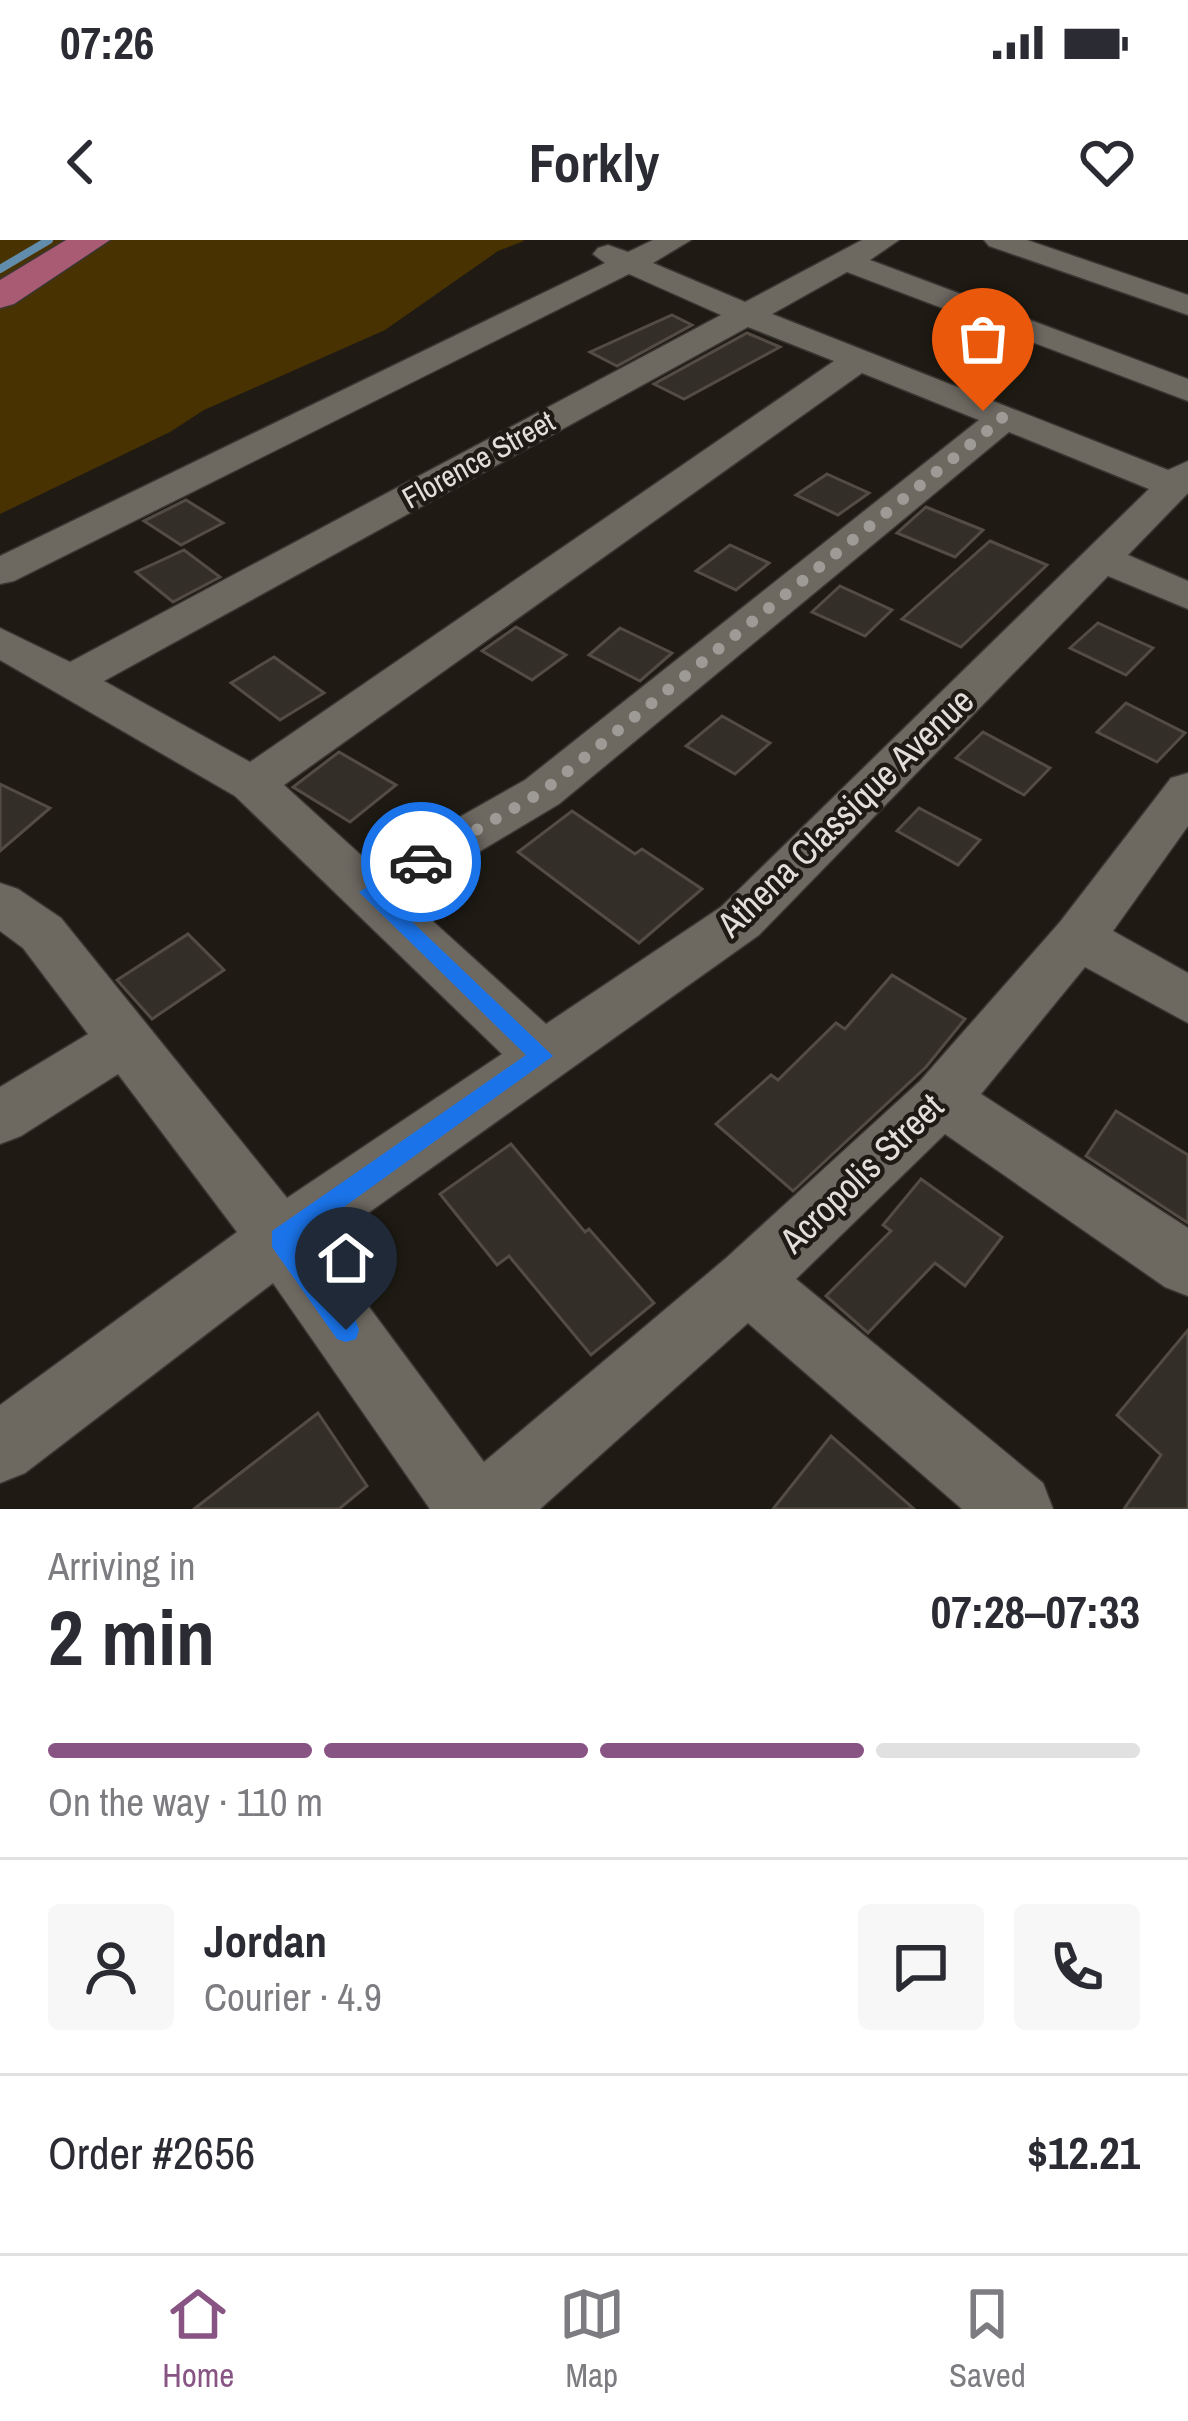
<!DOCTYPE html>
<html lang="en">
<head>
<meta charset="utf-8">
<style>
  :root { --surface:#fff; --page:#f7f7f7; --text:#2b2b33; --muted:#7c7c81; --line:#e1e1e2; --accent:#885484 }
  body { margin:0; font-family:"Archivo Narrow",sans-serif; background:var(--page); color:var(--text); height:100vh; display:flex; flex-direction:column; font-size:45px; white-space:nowrap }
  * { box-sizing:border-box; margin:0 }
  p { font-size:39px; color:var(--muted) }
  .icon { flex:none; width:66px; height:66px; fill:none; stroke:currentColor; stroke-width:2; stroke-linecap:round; stroke-linejoin:round }
  .map { position:relative; height:1269px; overflow:hidden }
  .drawer { display:flex; flex-direction:column; background:var(--surface); flex:1 }
  .drawer>* { flex:none }
  .pin { position:absolute; display:grid; place-items:center; width:102px; height:102px; color:#fff; margin:-123px -51px; border-radius:50% 50% 50% 0; rotate:-45deg; box-shadow:0 0 12px #0007 }
  .pin .icon { rotate:45deg }
  .courier { position:absolute; display:grid; place-items:center; width:120px; height:120px; margin:-60px; border:9px solid #1a73e8; border-radius:50%; background:#fff; color:#222; box-shadow:0 3px 15px #0007 }
  .headline em { font-style:normal; font-weight:800 }
  .headline div { display:flex; flex-direction:column-reverse }
  .headline { display:flex; align-items:center; justify-content:space-between; height:204px; padding:0 48px }
  h1 { font-size:78px; font-weight:800; line-height:90px }
  .bar { display:grid; grid-template-columns:repeat(4,1fr); gap:18px 12px; align-content:center; height:144px; padding:0 48px }
  .bar i { height:15px; border-radius:9px; background:var(--line) }
  .bar .selected { background:var(--accent) }
  .bar p { grid-column:span 4 }
  .line { display:flex; align-items:center; gap:30px; padding:0 48px; border-top:3px solid var(--line) }
  .line div { flex:1 }
  .round { display:grid; place-items:center; flex:none; width:126px; height:126px; border-radius:12px; background:var(--page) }
  .status { display:flex; justify-content:space-between; align-items:center; height:84px; padding:0 60px; background:var(--surface); direction:ltr }
  .status svg { height:33px; fill:currentColor }
  header { display:flex; justify-content:space-between; align-items:center; height:156px; padding:0 48px; background:var(--surface); font-size:54px; font-weight:800 }
  .tabs { display:flex; justify-content:space-around; align-items:center; height:168px; border-top:3px solid var(--line); background:var(--surface); font-size:33px; color:var(--muted) }
  .tabs a { display:grid; justify-items:center; gap:6px }
  .tabs .selected { color:var(--accent) }
  .map>svg:first-child { display:block }
</style>
</head>
<body>
<div class="status"><b>07:26</b><svg viewBox="0 0 49 12"><path d="M0 12V9h3v3zM5 12V6h3v6zM10 12V3h3v9zM15 12V0h3v12zM26 1h20v11H26zM47 4h2v5h-2z"/></svg></div>
<header><svg class="icon" aria-label="back" viewBox="0 0 24 24"><path d="M15 5l-7 7 7 7"/></svg>Forkly<svg class="icon" aria-label="heart" viewBox="0 0 24 24"><path d="M12 20l-8-8c-3-5 5-10 8-4 3-6 11-1 8 4z"/></svg></header>
<div class="map">
<svg width="1188" height="1269" viewBox="0 0 1188 1269">
  <rect width="100%" height="100%" fill="#1f1b14"/>
  <g fill="#493201">
    <path d="M0,0H75L0,46Z"/>
    <path d="M110,0H523L524,1L498,11L385,90L204,170L170,192L0,274V68Z"/>
  </g>
  <g fill="none" stroke-linecap="round" stroke-linejoin="round">
    <path stroke="#628cac" stroke-width="8" d="M0,29L49,0"/>
  </g>
  <g fill="#342e28" stroke="#534c45" stroke-width="3">
    <path d="M672,75L692,85L617,126L590,112Z"/>
    <path d="M747,93L780,107L684,159L654,144Z"/>
    <path d="M827,234L869,253L838,275L796,255Z"/>
    <path d="M186,260L223,283L181,305L144,281Z"/>
    <path d="M926,267L983,290L955,317L897,293Z"/>
    <path d="M990,301L1047,325L961,407L902,379Z"/>
    <path d="M730,305L769,323L736,350L696,331Z"/>
    <path d="M184,310L220,337L173,362L136,332Z"/>
    <path d="M840,346L892,370L865,396L812,372Z"/>
    <path d="M1098,383L1153,408L1126,435L1070,408Z"/>
    <path d="M516,387L566,415L532,440L482,411Z"/>
    <path d="M620,388L672,413L640,441L589,415Z"/>
    <path d="M274,417L324,453L280,480L231,443Z"/>
    <path d="M1126,463L1185,493L1157,522L1097,492Z"/>
    <path d="M722,476L770,503L735,534L686,506Z"/>
    <path d="M983,492L1050,528L1024,555L956,518Z"/>
    <path d="M339,512L396,545L350,582L293,547Z"/>
    <path d="M0,544L50,568L0,611Z"/>
    <path d="M919,568L980,600L958,625L897,591Z"/>
    <path d="M572,571L635,614L642,609L702,649L639,703L518,612Z"/>
    <path d="M188,694L224,730L152,779L117,740Z"/>
    <path d="M892,735L965,779L926,827L793,951L716,884L771,835L778,840L836,783L845,789Z"/>
    <path d="M1116,871L1188,915V983L1086,916Z"/>
    <path d="M511,904L585,992L589,989L654,1063L591,1115L509,1016L497,1025L440,954Z"/>
    <path d="M921,939L1002,997L965,1046L935,1023L868,1093L826,1056L891,991L883,985Z"/>
    <path d="M1188,1090V1269H1124L1161,1215L1117,1175Z"/>
    <path d="M318,1173L367,1246L339,1269H194Z"/>
    <path d="M831,1196L914,1269H773Z"/>
  </g>
  <g fill="none" stroke-linecap="round" stroke-linejoin="round">
    <defs>
      <g id="minor">
        <path d="M653,0H691L653,23L745,62L862,0H899L870,20L1188,139V161L847,32L772,74L1168,230L1188,221V253L1128,315L1188,341V369L1108,336L759,695L323,1005L484,1222L725,1019L920,841L1060,682L1171,538L1188,533V586L1113,691L1188,733V783L1085,727L981,854L1188,988V1056L1165,1047L945,894L796,1039L1043,1243L1053,1269H962L748,1083L540,1269H430L273,1043L25,1233L0,1243V1165L237,992L118,834L21,896L0,904V847L88,794L23,708L0,691V643L18,649L61,678L287,958L502,814L235,556L0,420V388L70,422L721,75L629,34L14,341L0,344V316L605,23L593,14L598,8L608,5L628,12ZM748,87L834,121L250,522L104,441ZM862,133L979,180L525,540L373,626L284,545ZM1009,192L1149,249L721,667L546,784L405,656L559,564Z"/>
        <path d="M984,0H1027L1188,55V75L989,6Z"/>
      </g>
      <path id="major" d="M66,0H110L14,64L0,68V40Z"/>
    </defs>
    <use href="#minor" stroke="#393632" stroke-width="3"/>
    <use href="#major" stroke="#393632" stroke-width="3"/>
    <use href="#minor" fill="#6d6860" fill-rule="evenodd"/>
    <use href="#major" fill="#a85b73" fill-rule="evenodd"/>
  </g>
  <path fill="#1a73e8" d="M421,615L428,617V627L383,654L553,816L297,1001L356,1081L359,1090L356,1099L346,1102L337,1099L272,1007V991L526,815L359,652Z"/>
  <g fill="none" stroke-linecap="round" stroke-linejoin="round">
    <path stroke="#9e9a95" stroke-width="12" stroke-dasharray="0 21.6" d="M421,622L542,552L1003,178L983,171"/>
  </g>
  <g text-anchor="middle" dominant-baseline="central" stroke-width="9" stroke-linejoin="round" paint-order="stroke">
    <g font-size="30" fill="#e2dfda" stroke="#1f1b14">
      <text transform="translate(478 219) rotate(-29)">Florence Street</text>
    </g>
    <g font-size="36" fill="#e2dfda" stroke="#1f1b14">
      <text transform="translate(845 572) rotate(-44)">Athena Classique Avenue</text>
      <text transform="translate(861 933) rotate(-44)">Acropolis Street</text>
    </g>
  </g>
</svg>
<div class="pin" style="left:983px;top:171px;background:#ea580c"><svg class="icon" aria-label="bag" viewBox="0 0 24 24"><path d="M5 8h14l-1 12H6zM9 8a3 3 0 0 1 6 0"/></svg></div>
<div class="pin" style="left:346px;top:1090px;background:#1f2937"><svg class="icon" aria-label="home" viewBox="0 0 24 24"><path d="M3 11l9-7 9 7M6 9v11h12V9"/></svg></div>
<div class="courier" style="left:421px;top:622px"><svg class="icon" aria-label="car" viewBox="0 0 24 24"><path d="M5 17H2v-5l4-1 3-4h7l3 4 3 1v5h-3M9 17h6M6 11h13"/><circle cx="7" cy="17" r="2"/><circle cx="17" cy="17" r="2"/></svg></div>
</div>
<section class="drawer">
<div class="headline"><div><h1>2 min</h1><p>Arriving in</p></div><em>07:28–07:33</em></div>
<div class="bar"><i class="selected"></i><i class="selected"></i><i class="selected"></i><i></i><p>On the way · 110 m</p></div>
<div class="line" style="height:216px"><a class="round"><svg class="icon" aria-label="person" viewBox="0 0 24 24"><circle cx="12" cy="8" r="4"/><path d="M4 21q1-7 8-7t8 7"/></svg></a><div><b>Jordan</b><p>Courier · 4.9</p></div><a class="round"><svg class="icon" aria-label="chat" viewBox="0 0 24 24"><path d="M4 5h16v11H9l-5 4z"/></svg></a><a class="round"><svg class="icon" aria-label="phone" viewBox="0 0 24 24"><path d="M5 4h4l2 5-3 2q2 4 5 5l2-3 5 2v4C11 20 4 13 5 4z"/></svg></a></div>
<div class="line" style="height:156px"><div>Order #2656</div><b>$12.21</b></div>
</section>
<nav class="tabs">
<a class="selected"><svg class="icon" aria-label="home" viewBox="0 0 24 24"><path d="M3 11l9-7 9 7M6 9v11h12V9"/></svg>Home</a>
<a><svg class="icon" aria-label="map" viewBox="0 0 24 24"><path d="M3 6l6-2 6 2 6-2v14l-6 2-6-2-6 2zM9 4v14M15 6v14"/></svg>Map</a>
<a><svg class="icon" aria-label="saved" viewBox="0 0 24 24"><path d="M7 4h10v16l-5-4-5 4z"/></svg>Saved</a>
</nav>
</body>
</html>
